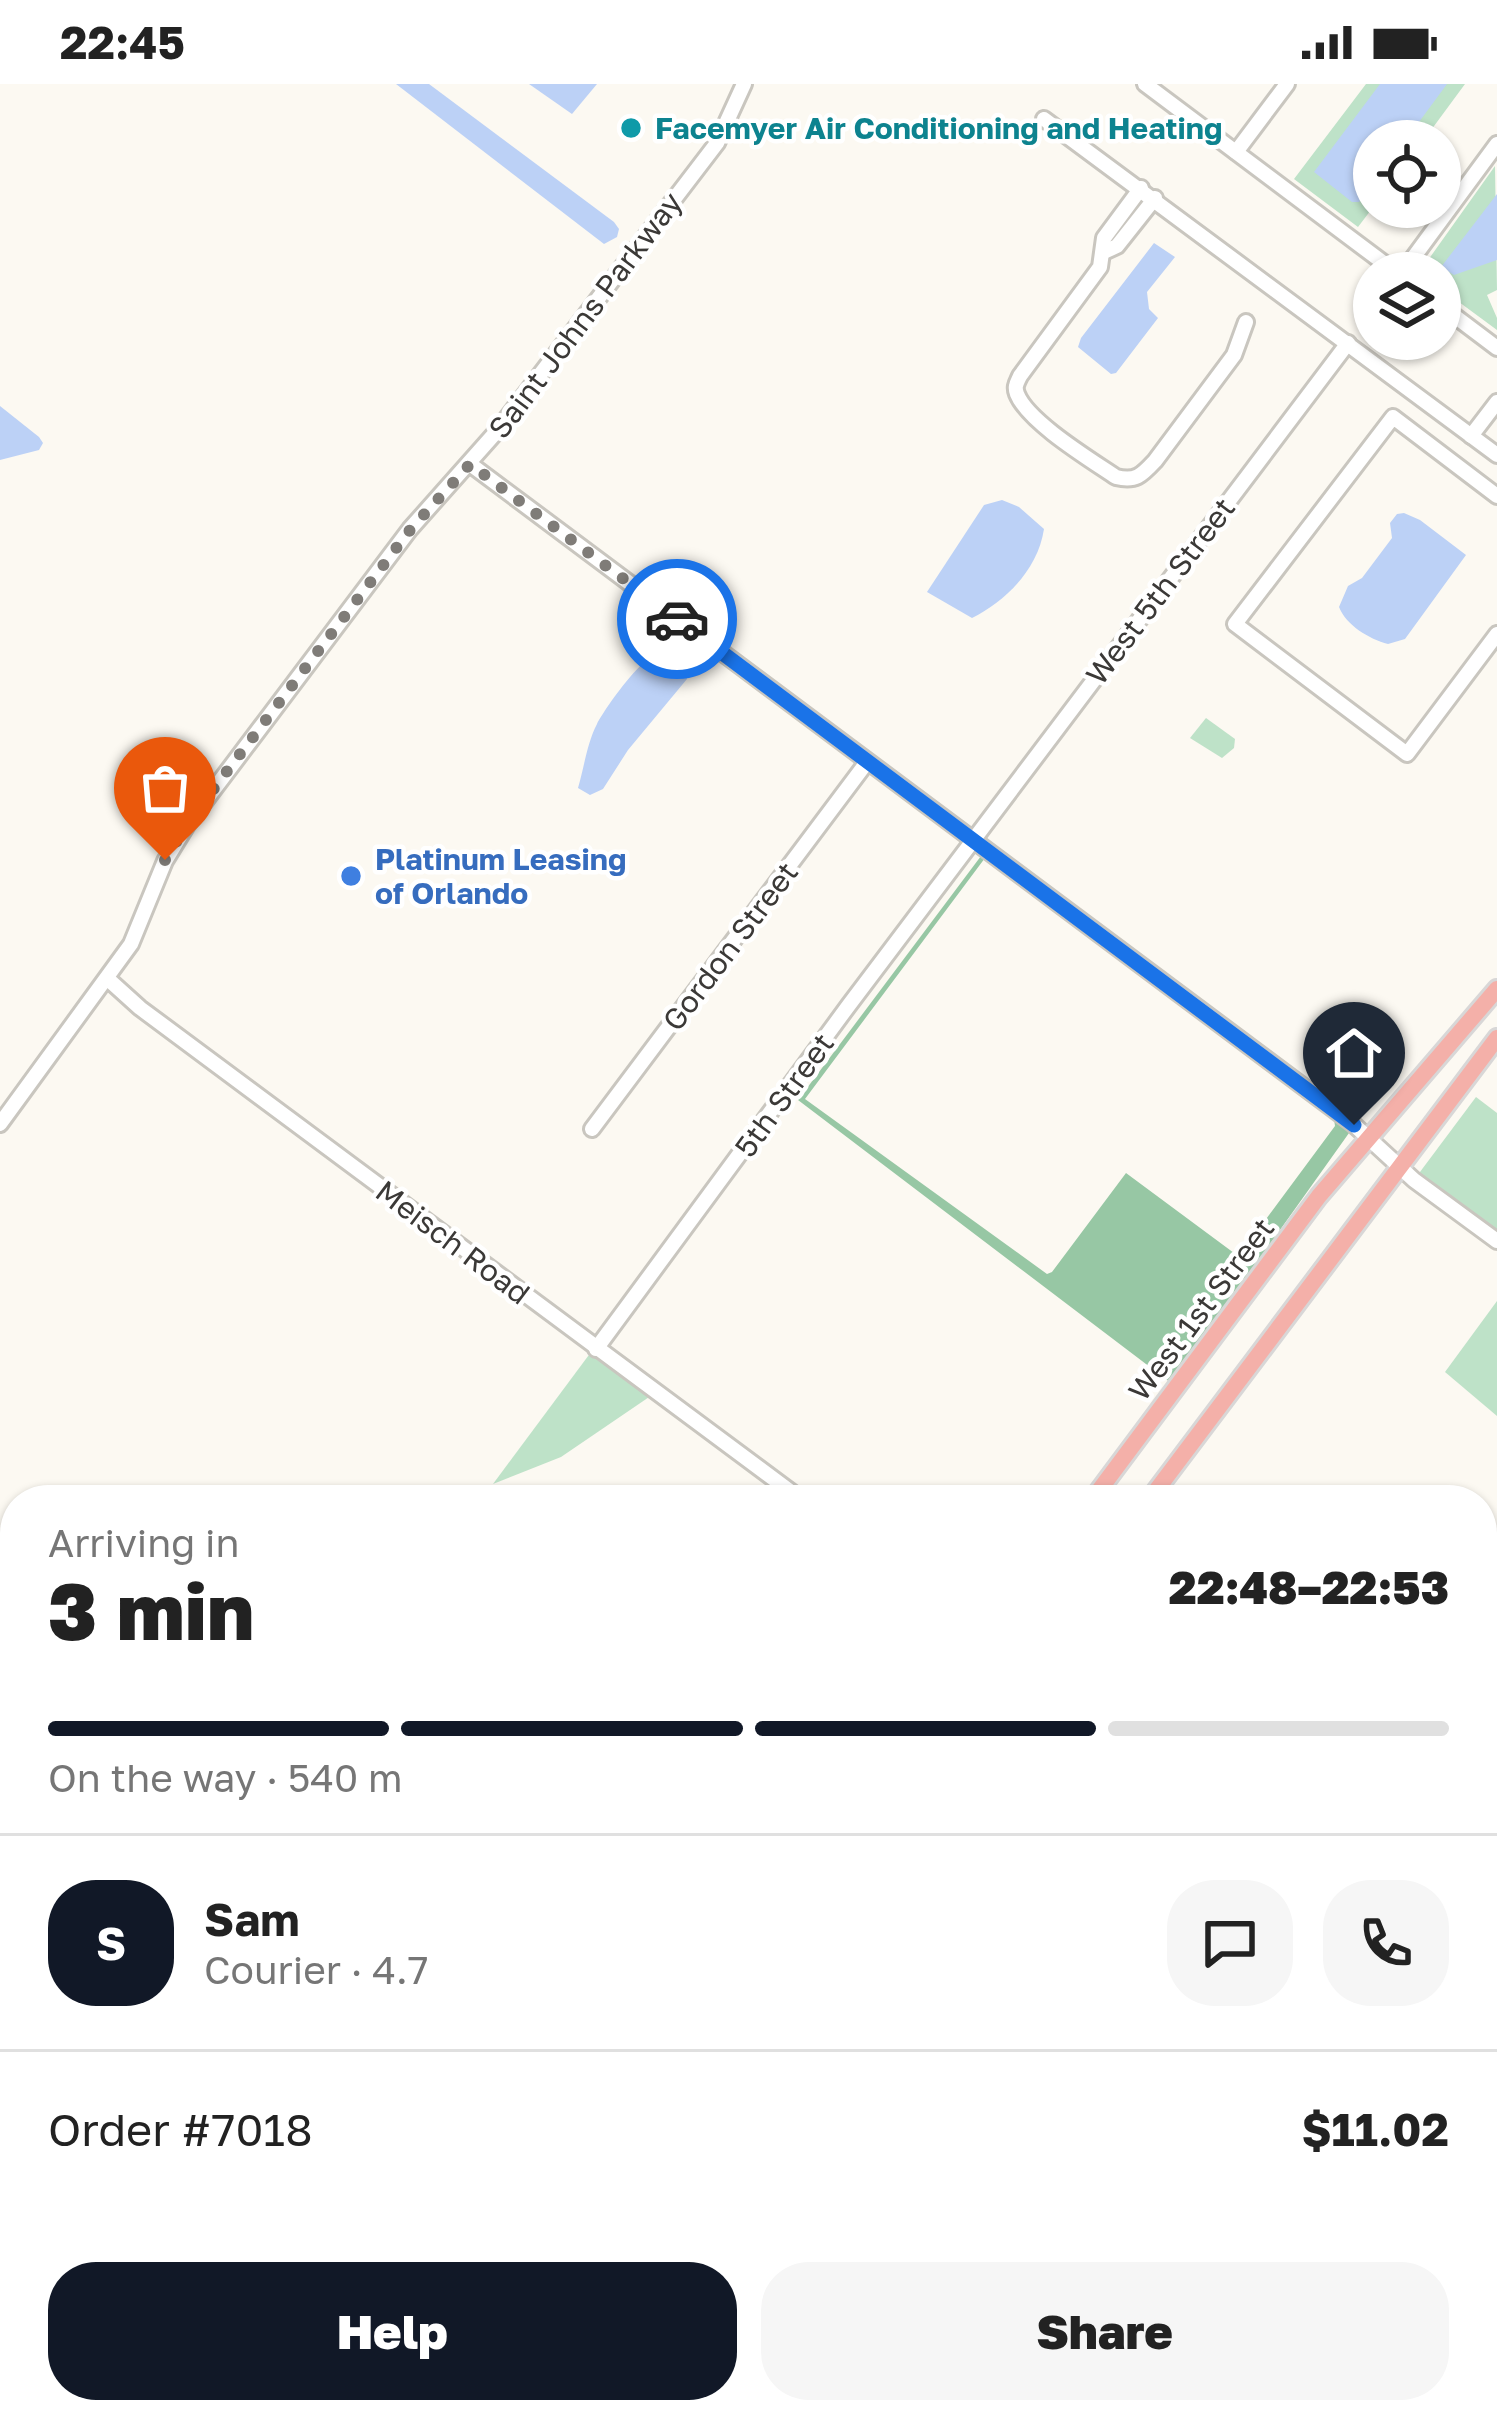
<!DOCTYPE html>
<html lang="en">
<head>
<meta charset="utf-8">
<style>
  :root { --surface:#fff; --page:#f6f6f6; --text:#222; --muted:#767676; --line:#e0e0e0; --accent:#111827 }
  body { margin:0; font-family:"Golos Text",sans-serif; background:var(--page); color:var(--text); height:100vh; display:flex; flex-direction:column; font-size:45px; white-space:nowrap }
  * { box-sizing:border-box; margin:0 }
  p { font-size:39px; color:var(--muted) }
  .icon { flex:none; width:66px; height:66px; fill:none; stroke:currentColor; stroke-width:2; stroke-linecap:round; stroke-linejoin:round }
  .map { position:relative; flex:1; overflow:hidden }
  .panel { position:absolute; left:0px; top:1401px; width:1497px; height:939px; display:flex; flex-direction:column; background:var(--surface); border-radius:48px 48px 0 0; box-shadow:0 3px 9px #0004 }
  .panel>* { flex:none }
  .controls { position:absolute; left:1353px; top:36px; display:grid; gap:24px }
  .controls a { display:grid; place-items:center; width:108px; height:108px; border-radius:50%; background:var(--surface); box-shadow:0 3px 9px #0004; font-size:60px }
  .pin { position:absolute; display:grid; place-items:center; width:102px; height:102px; color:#fff; margin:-123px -51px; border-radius:50% 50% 50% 0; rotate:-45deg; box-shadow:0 0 12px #0007 }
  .pin .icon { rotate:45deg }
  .courier { position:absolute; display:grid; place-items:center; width:120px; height:120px; margin:-60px; border:9px solid #1a73e8; border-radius:50%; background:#fff; color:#222; box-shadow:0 3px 15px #0007 }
  .head em { font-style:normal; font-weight:800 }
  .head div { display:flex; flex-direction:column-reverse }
  .head { display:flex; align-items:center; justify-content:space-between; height:204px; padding:0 48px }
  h1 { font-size:78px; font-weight:800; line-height:90px }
  .bar { display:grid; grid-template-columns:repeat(4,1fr); gap:18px 12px; align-content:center; height:144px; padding:0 48px }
  .bar i { height:15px; border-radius:9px; background:var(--line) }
  .bar .on { background:var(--accent) }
  .bar p { grid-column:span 4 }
  .line { display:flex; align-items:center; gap:30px; padding:0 48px; border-top:3px solid var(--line) }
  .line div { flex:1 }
  .round { display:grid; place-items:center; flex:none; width:126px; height:126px; border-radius:48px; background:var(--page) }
  .action { display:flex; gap:24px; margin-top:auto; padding:24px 48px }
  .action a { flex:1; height:138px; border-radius:48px; background:var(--accent); color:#fff; font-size:48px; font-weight:800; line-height:138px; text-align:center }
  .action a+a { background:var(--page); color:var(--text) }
  .status { display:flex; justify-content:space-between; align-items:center; height:84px; padding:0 60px; background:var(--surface); direction:ltr }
  .status svg { height:33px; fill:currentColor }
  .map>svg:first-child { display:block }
</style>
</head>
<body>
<div class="status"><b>22:45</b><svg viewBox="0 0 49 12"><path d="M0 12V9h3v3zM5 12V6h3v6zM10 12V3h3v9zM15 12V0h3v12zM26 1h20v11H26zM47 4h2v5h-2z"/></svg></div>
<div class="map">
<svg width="1497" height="2339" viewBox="0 0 1497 2339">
  <rect width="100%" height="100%" fill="#fcf9f2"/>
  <g fill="#bee2c8">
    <path d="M1366,0H1465L1423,57H1374V122L1358,143L1294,95Z"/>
    <path d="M1495,82L1497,206L1487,211L1497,234V246L1440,204V189L1421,186Z"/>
    <path d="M1206,634L1235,655L1234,664L1222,674L1190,654Z"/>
    <path d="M1476,1013L1497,1029V1159L1414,1096Z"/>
    <path d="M1497,1217V1332L1445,1288Z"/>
    <path d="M600,1256L660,1302L655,1309L561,1373L493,1400Z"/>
  </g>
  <path fill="#97c7a4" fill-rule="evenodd" d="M984,768L1354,1042L1171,1299L798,1016ZM985,774L1334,1035L1335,1042L1241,1169H1234L1126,1089L1052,1188L1047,1190L805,1015Z"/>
  <g fill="#bcd1f6">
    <path d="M396,0H429L614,138L619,145L617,153L604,160Z"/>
    <path d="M529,0H597L572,30Z"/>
    <path d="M1380,0H1447L1405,57H1374V98L1359,118H1352L1314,88Z"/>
    <path d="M1497,110V176L1454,191L1441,183Z"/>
    <path d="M1154,159L1175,173L1147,208L1149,225L1158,234L1116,289L1111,290L1078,263L1081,254Z"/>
    <path d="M0,322L39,353L43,359L39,366L0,376Z"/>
    <path d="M1002,416L1019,423L1044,445C1038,485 1006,517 972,534L927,508L984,421Z"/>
    <path d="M1404,429L1420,436L1466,471L1405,555L1388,560C1369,555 1346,541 1339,523L1348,502L1362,494L1392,454L1390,439L1397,430Z"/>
    <path d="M665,565L686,579L687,595L628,666L603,705L590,711L578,704C584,684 587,659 597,640C607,621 645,568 665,565Z"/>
  </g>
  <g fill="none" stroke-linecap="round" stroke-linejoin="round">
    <defs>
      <g id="minor">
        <path d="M1145,0L1397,189"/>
        <path d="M1044,35L1497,371"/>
        <path d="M1236,68L1287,0"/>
        <path d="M1141,104L1104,154L1100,183L1020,292C1017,299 1014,302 1017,310C1028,338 1091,376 1116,393C1136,398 1142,391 1155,377L1234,271L1246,238"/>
        <path d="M1104,168L1117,162L1155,114"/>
        <path d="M1402,189L1497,60"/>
        <path d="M1440,221L1497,264"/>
        <path d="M1471,352L1497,318"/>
        <path d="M470,380L1352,1039L1414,1096L1497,1157"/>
        <path d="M1497,412L1393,333L1235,540L1407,670L1497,550"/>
        <path d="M109,896L140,924L802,1416"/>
        <path d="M0,1040L131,860L165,777L187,741L410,445L497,347L717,59L744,0"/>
        <path d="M592,1045L867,678"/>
        <path d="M596,1265L849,921L1348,259"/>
        <path d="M1482,1820L1497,1831"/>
        <path d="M216,2325L235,2339"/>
        <path d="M1039,2325L1058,2339"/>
        <path d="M341,2339L352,2325"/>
        <path d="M1482,2339L1497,2314"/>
      </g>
      <g id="major">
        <path d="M1092,1416L1319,1112L1497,905"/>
        <path d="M1149,1416L1497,954"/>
        <path d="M0,1602L15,1613"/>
        <path d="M0,1629L15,1640"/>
        <path d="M406,2339L417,2325"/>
        <path d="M466,2339L476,2325"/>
      </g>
    </defs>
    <use href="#minor" stroke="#c9c6bf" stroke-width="20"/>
    <use href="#major" stroke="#d8d7d7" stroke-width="22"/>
    <use href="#minor" stroke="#fff" stroke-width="14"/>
    <use href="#major" stroke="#f4b0a9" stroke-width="16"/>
  </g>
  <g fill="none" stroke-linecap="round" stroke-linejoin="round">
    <path stroke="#7f7c78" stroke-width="12" stroke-dasharray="0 21.6" d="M165,776L187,740L410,446L470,380L677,535"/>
    <path stroke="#1a73e8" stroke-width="15" d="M677,535L1354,1041"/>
  </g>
  <circle fill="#0f9aa8" stroke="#fff" stroke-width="4.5" cx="631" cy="44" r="12"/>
  <circle fill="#3f7fe0" stroke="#fff" stroke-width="4.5" cx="351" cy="792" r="12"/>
  <g text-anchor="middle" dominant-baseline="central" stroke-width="9" stroke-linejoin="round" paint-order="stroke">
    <g font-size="30" font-weight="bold" fill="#0d838f" stroke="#fff" text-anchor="start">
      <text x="655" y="44">Facemyer Air Conditioning and Heating</text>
    </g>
    <g font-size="30" fill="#3b3937" stroke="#fff">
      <text transform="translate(585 231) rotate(-53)">Saint Johns Parkway</text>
      <text transform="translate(1160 507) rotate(-53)">West 5th Street</text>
      <text transform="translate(730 862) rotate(-53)">Gordon Street</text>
      <text transform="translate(784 1011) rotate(-54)">5th Street</text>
      <text transform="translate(453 1158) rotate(37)">Meisch Road</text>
      <text transform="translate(1201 1225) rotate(-53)">West 1st Street</text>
    </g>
    <g font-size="30" font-weight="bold" fill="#366cbe" stroke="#fff" text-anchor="start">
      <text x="375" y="775">Platinum Leasing<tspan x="375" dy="34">of Orlando</tspan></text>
    </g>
  </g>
</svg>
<div class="controls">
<a><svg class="icon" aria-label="locate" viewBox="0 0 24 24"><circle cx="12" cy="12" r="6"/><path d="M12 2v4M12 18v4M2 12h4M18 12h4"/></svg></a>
<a><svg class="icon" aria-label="layers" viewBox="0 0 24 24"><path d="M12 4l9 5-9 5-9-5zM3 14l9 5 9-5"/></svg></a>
</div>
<div class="pin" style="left:165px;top:776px;background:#ea580c"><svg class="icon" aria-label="bag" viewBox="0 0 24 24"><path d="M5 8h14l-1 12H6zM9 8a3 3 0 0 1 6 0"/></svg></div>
<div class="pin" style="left:1354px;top:1041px;background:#1f2937"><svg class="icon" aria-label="home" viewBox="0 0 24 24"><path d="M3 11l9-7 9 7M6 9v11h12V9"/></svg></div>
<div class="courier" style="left:677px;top:535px"><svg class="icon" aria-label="car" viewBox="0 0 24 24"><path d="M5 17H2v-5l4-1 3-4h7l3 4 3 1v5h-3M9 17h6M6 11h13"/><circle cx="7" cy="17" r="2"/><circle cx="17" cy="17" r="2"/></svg></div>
<section class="panel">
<div class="head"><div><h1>3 min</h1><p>Arriving in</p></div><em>22:48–22:53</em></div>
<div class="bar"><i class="on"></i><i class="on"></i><i class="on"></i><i></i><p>On the way · 540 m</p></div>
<div class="line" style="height:216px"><b class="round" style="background:var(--accent);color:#fff">S</b><div><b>Sam</b><p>Courier · 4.7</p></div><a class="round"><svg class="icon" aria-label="chat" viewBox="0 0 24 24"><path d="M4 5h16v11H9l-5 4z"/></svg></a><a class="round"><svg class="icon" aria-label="phone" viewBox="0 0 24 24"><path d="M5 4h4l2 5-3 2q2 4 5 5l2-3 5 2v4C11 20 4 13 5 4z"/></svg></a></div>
<div class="line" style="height:156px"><div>Order #7018</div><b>$11.02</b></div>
<div class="action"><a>Help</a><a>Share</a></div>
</section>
</div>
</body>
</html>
